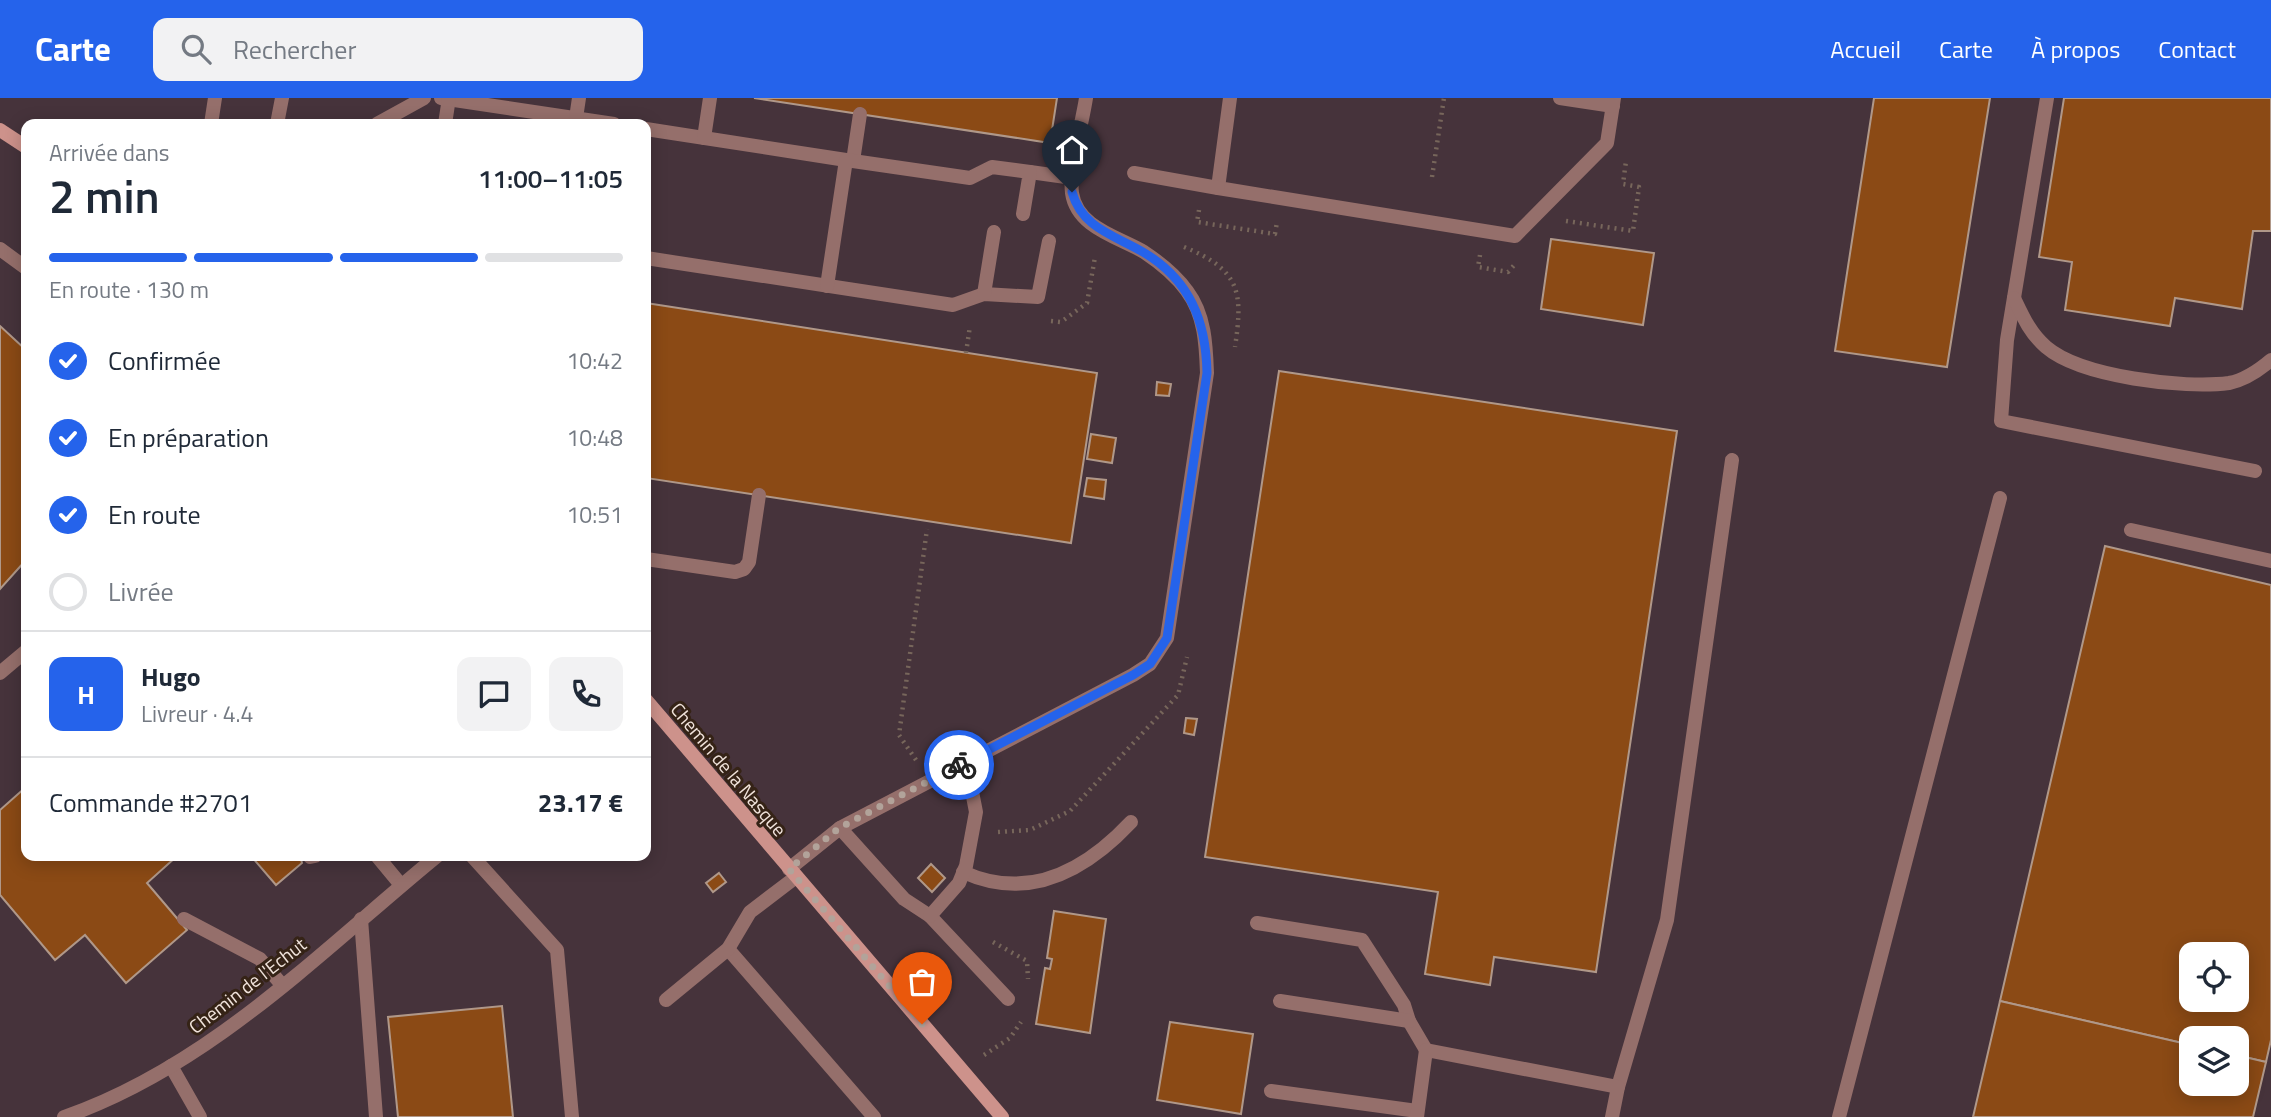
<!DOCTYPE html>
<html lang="fr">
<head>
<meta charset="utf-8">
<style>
  :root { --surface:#fff; --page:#f2f2f3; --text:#1f2937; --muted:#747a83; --line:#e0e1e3; --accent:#2563eb }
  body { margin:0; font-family:"Titillium Web",sans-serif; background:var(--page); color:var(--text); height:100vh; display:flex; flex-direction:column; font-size:26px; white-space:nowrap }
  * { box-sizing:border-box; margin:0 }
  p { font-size:23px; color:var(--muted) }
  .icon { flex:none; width:38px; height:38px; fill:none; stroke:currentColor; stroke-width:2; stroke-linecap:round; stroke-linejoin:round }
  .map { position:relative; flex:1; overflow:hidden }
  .panel { position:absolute; left:21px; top:21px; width:630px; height:742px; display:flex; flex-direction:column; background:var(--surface); border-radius:14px; box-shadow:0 4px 18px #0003 }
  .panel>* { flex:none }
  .tools { position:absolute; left:2179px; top:844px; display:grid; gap:14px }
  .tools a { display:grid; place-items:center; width:70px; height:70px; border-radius:14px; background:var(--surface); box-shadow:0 4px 18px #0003; font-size:35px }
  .pin { position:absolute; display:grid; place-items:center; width:60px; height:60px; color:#fff; margin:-72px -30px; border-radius:50% 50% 50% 0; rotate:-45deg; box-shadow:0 0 7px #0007 }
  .pin .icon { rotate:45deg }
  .courier { position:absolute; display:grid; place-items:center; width:70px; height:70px; margin:-35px; border:5px solid #2563eb; border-radius:50%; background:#fff; color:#222; box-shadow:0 2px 9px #0007 }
  .headline em { font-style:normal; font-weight:600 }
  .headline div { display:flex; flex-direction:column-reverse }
  .headline { display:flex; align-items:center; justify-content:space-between; height:119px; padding:0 28px }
  h1 { font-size:46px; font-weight:600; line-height:52px }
  .bar { display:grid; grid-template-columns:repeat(4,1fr); gap:10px 7px; align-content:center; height:84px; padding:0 28px }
  .bar i { height:9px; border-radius:5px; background:var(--line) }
  .bar .active { background:var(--accent) }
  .bar p { grid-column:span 4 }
  .line { display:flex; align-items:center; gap:18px; padding:0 28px; border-top:2px solid var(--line) }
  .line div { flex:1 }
  .round { display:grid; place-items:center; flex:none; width:74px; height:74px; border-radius:14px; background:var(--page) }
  ol { padding:0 28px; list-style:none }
  li { display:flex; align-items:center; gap:21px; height:77px }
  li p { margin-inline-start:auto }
  li .icon { padding:7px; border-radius:50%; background:var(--accent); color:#fff; stroke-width:4 }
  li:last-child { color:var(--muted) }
  li i { width:38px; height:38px; border:4px solid var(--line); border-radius:50% }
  header { display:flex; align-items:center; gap:42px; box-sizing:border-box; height:98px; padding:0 35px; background:var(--accent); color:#fff }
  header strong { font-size:33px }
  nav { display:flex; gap:38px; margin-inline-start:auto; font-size:24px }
  .search { width:490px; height:63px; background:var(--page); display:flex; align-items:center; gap:18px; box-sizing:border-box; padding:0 24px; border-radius:14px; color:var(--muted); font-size:26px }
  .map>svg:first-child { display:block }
</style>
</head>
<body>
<header>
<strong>Carte</strong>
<div class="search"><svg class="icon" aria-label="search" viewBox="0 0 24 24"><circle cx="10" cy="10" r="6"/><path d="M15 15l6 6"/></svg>Rechercher</div>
<nav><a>Accueil</a><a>Carte</a><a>À propos</a><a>Contact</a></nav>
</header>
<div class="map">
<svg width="2271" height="1019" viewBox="0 0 2271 1019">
  <rect width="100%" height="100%" fill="#402d20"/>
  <path fill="#46333b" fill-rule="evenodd" d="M0,0H2271V1019H0ZM26,26H646V758H26ZM2191,856H2236V901H2191ZM2191,940H2236V985H2191Z"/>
  <g fill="#8b4a15" stroke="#b09889" stroke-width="2" fill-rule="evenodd">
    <path d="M754,0H1057L1050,45Z"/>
    <path d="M1874,0H1990L1947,269L1835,253Z"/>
    <path d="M2064,0H2271V133H2253L2242,211L2175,200L2170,228L2065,212L2072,164L2039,159Z"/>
    <path d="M1551,141L1654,155L1643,227L1541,211Z"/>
    <path d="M646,205L1097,275L1071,445L646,380Z"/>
    <path d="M0,228L26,252V462L0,491Z"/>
    <path d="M1279,273L1677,333L1596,874L1494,859L1490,887L1425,876L1438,794L1205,759Z"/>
    <path d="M1157,284L1171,286L1169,298L1156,297Z"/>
    <path d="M1091,336L1116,340L1112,365L1087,361Z"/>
    <path d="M1087,380L1106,382L1104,401L1084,398Z"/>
    <path d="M2105,448L2271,487V942L2266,964L2236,957V940H2191V947L2000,903ZM2191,856H2236V901H2191Z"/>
    <path d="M1186,620L1197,621L1194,637L1184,635Z"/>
    <path d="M26,689V758L176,759L147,785L187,832L126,885L85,837L55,862L0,797V712Z"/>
    <path d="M251,758H300L302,765L276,787Z"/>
    <path d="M931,766L945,780L932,794L918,780Z"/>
    <path d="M719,775L726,784L713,794L706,785Z"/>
    <path d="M1054,813L1106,821L1090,935L1036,926L1045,870L1050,871L1052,861L1047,860Z"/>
    <path d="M2000,903L2191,947V985H2236V957L2266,964L2253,1019H1973Z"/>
    <path d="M502,908L513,1019H398L388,919Z"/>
    <path d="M1170,924L1253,936L1241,1016L1157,1002Z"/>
  </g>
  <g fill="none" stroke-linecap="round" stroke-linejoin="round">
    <g stroke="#77665b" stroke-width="4.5" stroke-dasharray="2 5" stroke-linecap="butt">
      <path d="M1432,79L1444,0"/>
      <path d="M1199,112L1197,124L1275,136L1277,124"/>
      <path d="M1566,123L1633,133L1639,89L1623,86L1626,63"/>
      <path d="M1184,149C1241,172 1243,195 1235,249"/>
      <path d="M1480,157L1478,169L1508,174L1516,165"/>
      <path d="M1051,223L1061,224L1087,205L1095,159"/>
      <path d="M966,255L970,228"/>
      <path d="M916,662L899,637L927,431"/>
      <path d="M998,734L1030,732L1070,713L1178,597L1187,559"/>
      <path d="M993,844L1027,863L1028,881"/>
      <path d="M984,957L1010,940L1021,924"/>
    </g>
    <g stroke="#956f6b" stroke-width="14">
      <path d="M441,0L614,26"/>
      <path d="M1230,0L1218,90L1515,138L1607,45L1614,0"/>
      <path d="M1560,0L1613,8"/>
      <path d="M2047,0L2007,242L2001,323L2255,373"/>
      <path d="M576,20L579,0"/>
      <path d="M211,26L215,0"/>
      <path d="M277,26L282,0"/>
      <path d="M377,26L424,0"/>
      <path d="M445,26L449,0"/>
      <path d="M646,31L846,62"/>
      <path d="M704,40L710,0"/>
      <path d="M853,63L860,16"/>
      <path d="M1030,74L1073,80"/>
      <path d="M1134,75L1218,90"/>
      <path d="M0,151L26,170"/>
      <path d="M646,160L953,207L984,196L1038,199L1049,143"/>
      <path d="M827,188L846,62L970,80L992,69L1030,74L1023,116"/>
      <path d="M984,196L994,134"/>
      <path d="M2014,200C2023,219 2030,235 2046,249C2081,279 2184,291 2229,285C2245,282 2258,273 2271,262"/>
      <path d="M2131,432L2271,463"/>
      <path d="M646,461L735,474L744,471L749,464L759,397"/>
      <path d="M0,575L26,553"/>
      <path d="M840,730L1133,577L1150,566L1167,540L1207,275C1206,247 1205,217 1187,193C1177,179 1159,164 1144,154C1119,139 1077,130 1072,95C1069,69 1082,27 1086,0"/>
      <path d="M377,758L401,787"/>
      <path d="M472,758L557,852L572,1019"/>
      <path d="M310,759L315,758"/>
      <path d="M789,771L840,730L904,801L930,818L1008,901"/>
      <path d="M963,774C1029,804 1086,772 1131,724"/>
      <path d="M930,818L959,785L966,768L976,714L966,663"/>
      <path d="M184,821L260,861L282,887"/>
      <path d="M361,821L376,1019"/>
      <path d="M1257,825L1362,842L1404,907L1409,923L1426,952"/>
      <path d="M728,851L874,1019"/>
      <path d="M666,902L728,851L750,814L796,779"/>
      <path d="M1280,903L1409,923"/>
      <path d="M171,968L200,1019"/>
      <path d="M1618,989L1667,822L1732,362"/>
      <path d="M1271,993L1417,1013"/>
      <path d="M1417,1019L1426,952L1618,989L1612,1019"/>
      <path d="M1839,1019L2000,400"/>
    </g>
    <path stroke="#956f6b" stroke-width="14" d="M64,1019C209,969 321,853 437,758"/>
    <g stroke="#cd928b" stroke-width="14">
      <path d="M0,32L26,49"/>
      <path d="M646,602L1002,1019"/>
    </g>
  </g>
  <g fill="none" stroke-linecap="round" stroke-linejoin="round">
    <path stroke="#b2a39a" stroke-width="7" stroke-dasharray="0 12.6" d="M922,926L789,771L839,730L959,667"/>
    <path stroke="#2563eb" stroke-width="9" d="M959,667L1133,577L1150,566L1167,540L1207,275C1206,223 1190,182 1143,154C1114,137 1082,130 1072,94"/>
  </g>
  <g text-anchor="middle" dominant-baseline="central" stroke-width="6" stroke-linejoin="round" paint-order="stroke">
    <g font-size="19" fill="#f0e3db" stroke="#352316">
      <text transform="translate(729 671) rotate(50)">Chemin de la Nasque</text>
      <text transform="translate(247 887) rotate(-38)">Chemin de l'Echut</text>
    </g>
  </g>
</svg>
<div class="tools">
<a><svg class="icon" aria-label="locate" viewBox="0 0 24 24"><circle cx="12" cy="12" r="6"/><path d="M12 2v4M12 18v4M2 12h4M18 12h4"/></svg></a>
<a><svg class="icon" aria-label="layers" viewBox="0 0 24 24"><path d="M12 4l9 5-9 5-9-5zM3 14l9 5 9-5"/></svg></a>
</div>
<div class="pin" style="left:922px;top:926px;background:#ea580c"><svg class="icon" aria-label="bag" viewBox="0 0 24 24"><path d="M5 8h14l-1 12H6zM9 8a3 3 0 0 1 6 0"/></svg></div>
<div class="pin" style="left:1072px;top:94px;background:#1f2937"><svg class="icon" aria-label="home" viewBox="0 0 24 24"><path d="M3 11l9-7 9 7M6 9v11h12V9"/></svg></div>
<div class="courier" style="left:959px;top:667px"><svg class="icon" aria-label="bike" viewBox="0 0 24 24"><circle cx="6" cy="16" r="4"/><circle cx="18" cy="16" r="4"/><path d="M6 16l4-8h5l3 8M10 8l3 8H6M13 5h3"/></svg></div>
<section class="panel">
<div class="headline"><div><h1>2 min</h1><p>Arrivée dans</p></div><em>11:00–11:05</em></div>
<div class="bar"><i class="active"></i><i class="active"></i><i class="active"></i><i></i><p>En route · 130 m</p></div>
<ol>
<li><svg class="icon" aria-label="check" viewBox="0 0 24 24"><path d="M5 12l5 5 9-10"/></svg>Confirmée<p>10:42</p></li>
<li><svg class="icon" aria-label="check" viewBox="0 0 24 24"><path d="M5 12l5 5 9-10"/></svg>En préparation<p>10:48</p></li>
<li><svg class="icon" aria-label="check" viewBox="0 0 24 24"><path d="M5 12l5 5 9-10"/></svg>En route<p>10:51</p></li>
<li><i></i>Livrée</li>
</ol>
<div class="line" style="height:126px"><b class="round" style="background:var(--accent);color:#fff">H</b><div><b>Hugo</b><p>Livreur · 4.4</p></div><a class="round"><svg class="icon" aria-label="chat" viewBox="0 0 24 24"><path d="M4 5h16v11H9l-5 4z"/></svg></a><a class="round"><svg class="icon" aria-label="phone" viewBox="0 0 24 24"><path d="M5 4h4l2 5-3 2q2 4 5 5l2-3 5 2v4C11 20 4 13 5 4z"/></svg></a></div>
<div class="line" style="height:91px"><div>Commande #2701</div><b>23.17 €</b></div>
</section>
</div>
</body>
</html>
